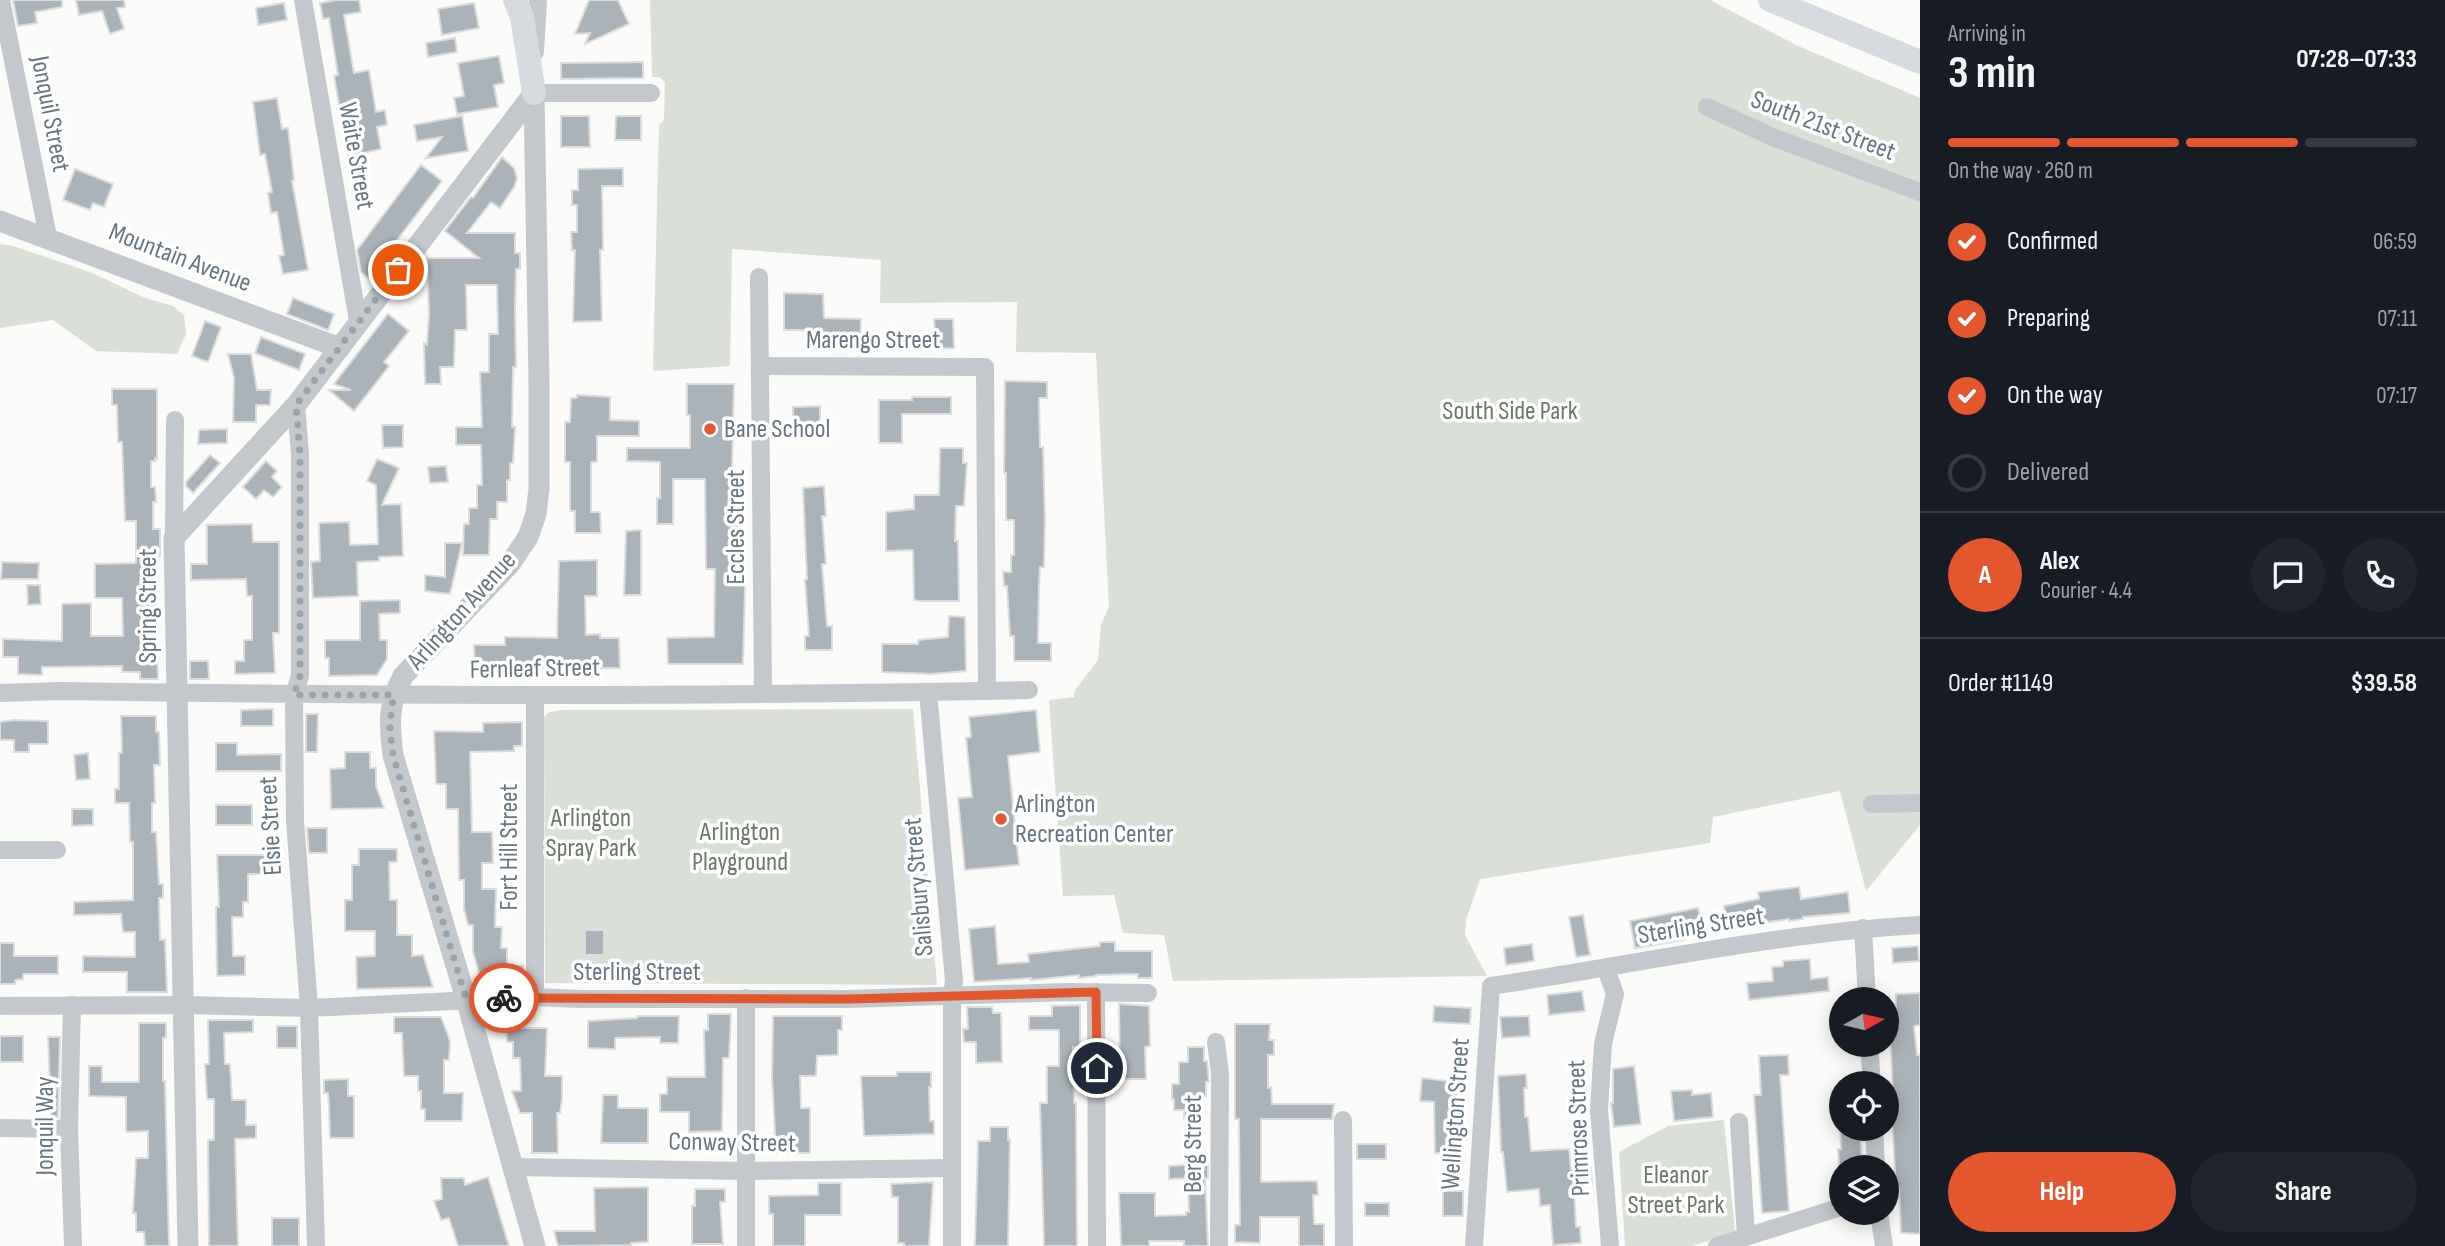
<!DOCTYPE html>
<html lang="en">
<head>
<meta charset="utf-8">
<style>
  :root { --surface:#171b24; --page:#20242c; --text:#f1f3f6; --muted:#9ea1a6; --line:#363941; --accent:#e4572e }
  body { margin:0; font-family:"Sofia Sans Condensed",sans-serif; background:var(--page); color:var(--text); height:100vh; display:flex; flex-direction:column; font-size:26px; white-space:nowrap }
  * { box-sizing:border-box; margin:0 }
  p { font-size:23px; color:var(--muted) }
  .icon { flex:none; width:38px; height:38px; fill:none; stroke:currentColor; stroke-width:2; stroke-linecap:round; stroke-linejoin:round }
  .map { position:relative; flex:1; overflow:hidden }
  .drawer { display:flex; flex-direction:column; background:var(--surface); width:525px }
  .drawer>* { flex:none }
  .needle { width:46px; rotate:82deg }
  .tools { position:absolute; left:1829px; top:987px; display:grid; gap:14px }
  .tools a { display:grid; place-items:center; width:70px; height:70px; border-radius:50%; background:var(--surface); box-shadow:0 4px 18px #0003; font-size:35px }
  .pin { position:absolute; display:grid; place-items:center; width:60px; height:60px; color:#fff; margin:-30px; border:4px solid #fff; border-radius:50%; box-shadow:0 2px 7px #0007 }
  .courier { position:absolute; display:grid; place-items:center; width:70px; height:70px; margin:-35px; border:5px solid #e4572e; border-radius:50%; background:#fff; color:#222; box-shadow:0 2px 9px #0007 }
  .overview em { font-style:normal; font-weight:700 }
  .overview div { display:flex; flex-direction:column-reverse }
  .overview { display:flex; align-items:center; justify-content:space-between; height:119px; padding:0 28px }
  h1 { font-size:46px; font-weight:700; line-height:52px }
  .bar { display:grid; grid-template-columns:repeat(4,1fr); gap:10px 7px; align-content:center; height:84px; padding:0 28px }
  .bar i { height:9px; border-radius:5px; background:var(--line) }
  .bar .active { background:var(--accent) }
  .bar p { grid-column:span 4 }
  .line { display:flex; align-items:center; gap:18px; padding:0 28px; border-top:2px solid var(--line) }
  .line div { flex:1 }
  .round { display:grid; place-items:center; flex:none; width:74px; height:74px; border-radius:37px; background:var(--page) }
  ol { padding:0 28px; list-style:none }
  li { display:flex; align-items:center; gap:21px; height:77px }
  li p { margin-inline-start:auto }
  li .icon { padding:7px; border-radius:50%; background:var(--accent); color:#fff; stroke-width:4 }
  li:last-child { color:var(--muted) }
  li i { width:38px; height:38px; border:4px solid var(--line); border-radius:50% }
  .button { display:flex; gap:14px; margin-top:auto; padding:14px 28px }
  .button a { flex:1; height:80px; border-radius:42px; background:var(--accent); color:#fff; font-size:28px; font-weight:700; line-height:80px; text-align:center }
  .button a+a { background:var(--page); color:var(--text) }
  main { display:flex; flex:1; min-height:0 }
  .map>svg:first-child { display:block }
</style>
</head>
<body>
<main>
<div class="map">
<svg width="1920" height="1246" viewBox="0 0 1920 1246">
  <rect width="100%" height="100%" fill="#fafaf8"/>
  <g fill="#dadfd7">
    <path d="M650,0H1710L1796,45L1920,98V825L1866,891L1840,791L1713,817L1710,843L1480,879L1466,920L1465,935L1487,976L1173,981L1164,935L1123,933L1114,895L1063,896L1049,700L1074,697L1075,690L1098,660L1101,625L1109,607L1096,353L1016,352L1017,302L880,303L881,260L732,249L730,366L653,371L659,125L664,120L665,82L659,77H652Z"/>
    <path d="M0,244L13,246L90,272L143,297L173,306L184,315L186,334L177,354L96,351L53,320L0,328Z"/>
    <path d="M913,709L937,985L545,983L544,717L549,712L562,710Z"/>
    <path d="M1724,1120L1735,1233L1691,1246H1625L1619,1152L1668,1126Z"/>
  </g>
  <g fill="#aab3b9" stroke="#dcdcda" stroke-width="2">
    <path d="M13,0H62V7L35,12L37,23L18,26Z"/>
    <path d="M76,0H124L125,7L117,8L124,29L110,34L102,11L79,15Z"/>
    <path d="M337,0H359L361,12L344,15L354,73L369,70L376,112L385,110L387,125L377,127L381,149L363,153L364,164L351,165L348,155L334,76L338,75L329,18L323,19L320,3Z"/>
    <path d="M589,0H618L629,24L585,44L590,33L575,34Z"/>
    <path d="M284,3L287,20L258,25L256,8Z"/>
    <path d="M474,3L479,28L442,35L438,9Z"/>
    <path d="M455,38L457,52L428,57L426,43Z"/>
    <path d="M499,56L504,83L494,85L498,107L457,114L454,98L464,96L458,63Z"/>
    <path d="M643,62V78L561,79V63Z"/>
    <path d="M277,98L282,129L288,128L294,180L292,181L308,270L283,274L279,256L284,255L277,212L271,213L268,193L272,192L265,154L260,155L253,102Z"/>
    <path d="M462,116L468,151L426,158L442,137L417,141L414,125Z"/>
    <path d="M561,116H589L590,147H561Z"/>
    <path d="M616,116H641V140H615Z"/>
    <path d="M502,157L514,168L517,178L514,187L500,208L491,202L467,233H515V253H520V269H516L515,309L516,367H513L512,427H515L513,463H510V480H507V502H497V519H490L489,555H463L464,524H469V508H477V485H482L481,445H456V427H482L480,372H489V334H498L497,285H466L467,330H455L454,367H440L441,384H425L424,343L427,345L429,313L427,258H479L445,231L471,197L473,198Z"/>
    <path d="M421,165L442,181L368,278L361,272L357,250Z"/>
    <path d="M623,168V186H602L603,250H600L602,321L573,322L575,250H572L571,232H577V205H572V190H578V169Z"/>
    <path d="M75,169L113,184L104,207L93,203L90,210L63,200Z"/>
    <path d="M784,293L823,294L824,318L861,319L860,347H805V330H784Z"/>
    <path d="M293,298L334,314L328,330L287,314Z"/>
    <path d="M388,314L409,331L384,362L389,366L354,411L329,390H351L334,384Z"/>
    <path d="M934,319H953L954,348L917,349V334H935Z"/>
    <path d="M205,321L221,327L208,362L192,356Z"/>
    <path d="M261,337L305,354L299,370L255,353Z"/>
    <path d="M228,354H251L257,390H271L270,405H256V422H233L234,378Z"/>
    <path d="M1005,381L1047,382V398H1039L1040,447H1043L1045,520L1044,567H1040L1039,586L1038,643H1051V661H1014V636H1010L1007,586H1004L1003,572H1011V555H1014V520H1006V473H1004Z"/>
    <path d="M687,384H734L732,468L733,496H740V526H743L741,572H743L745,587L743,664H668L667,638L714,637L715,569H706L705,479H673V524H657V498H660V462L627,461V448H690V415H687Z"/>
    <path d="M112,389H157V459L155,458V461H151V487H155L156,502H153V529H160V556H157V578H155L158,679H140V672H122V666L42,667V675L18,674V657H3V639L62,641V604L91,603V636H123L122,598H95V564L136,563V521H125L122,442H118L117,405H112Z"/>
    <path d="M577,395L610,397V420L639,421V436H597V462H591V512H600L601,533H575V511H570V462H565V422H570L571,398H577Z"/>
    <path d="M912,397H951V414H902V443H879V400H912Z"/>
    <path d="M820,406V427H793V407Z"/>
    <path d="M382,425H403V447L383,448Z"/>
    <path d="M227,429V443L198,444L199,430Z"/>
    <path d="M940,448H963V463H967L964,506H956L955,541H958L959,601H919L914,600L913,550L886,551V512L914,509V495H939Z"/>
    <path d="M210,455L220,463L193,493L186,486V482Z"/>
    <path d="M377,459L399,468L382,505L401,504L403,556L379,557V561L357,562L358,596L313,598L311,562L320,561L319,523L349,522L350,545L378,544L376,485L367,481Z"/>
    <path d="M266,461L277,471L272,477L282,487L273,497L264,490L256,499L243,487Z"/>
    <path d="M446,466L448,482L430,483L428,467Z"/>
    <path d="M824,486L826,516H822L826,564H822L827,626H832V650H805V636H809L805,580L807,579L803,488Z"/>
    <path d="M252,524L253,542H279V633H273L275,673L235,674V661H244V640H252V596H247L246,579L191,580V564H207V525Z"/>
    <path d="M641,530V595H624L626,531Z"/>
    <path d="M445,543H462L450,594L425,591V575L445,577Z"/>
    <path d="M597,560V596H585L586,635L600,634V638H619L620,668L475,667L474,645H505V637L557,638L559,561Z"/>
    <path d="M2,562L39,563L38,579H1Z"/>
    <path d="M27,585H40L41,604L28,605Z"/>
    <path d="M400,600V613L379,614L380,640H387V659L377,675L329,676V658H325V640H360V601Z"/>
    <path d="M949,616L965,617L966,671L931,674L882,672V644H918V640L948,637Z"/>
    <path d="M190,661H208L209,679H190Z"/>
    <path d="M273,709V726H241V710Z"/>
    <path d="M1036,710L1040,752L1008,756L1019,865L965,870L958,798L972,797L966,738L971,737L969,717Z"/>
    <path d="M306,714H318L317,752H306Z"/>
    <path d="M121,716H156V732H159L160,765H154L155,803H152V832H156L159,884H163V898H159L160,940H165L167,992H127V972H83V956L135,957V932H123L121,914L74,915V902L133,900V842H130L129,803H115V789H119V753H122Z"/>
    <path d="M14,720L48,721V744H29V752H14V740H0V722Z"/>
    <path d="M522,722V746H514V751L470,752L472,832H492L493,863H482V889H496L495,927H502L501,948H507V966H523L522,983H482L473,952V925H468L464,909V880H459L458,809H446V784H436L434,731L483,732V723Z"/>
    <path d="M216,743H237V755L281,754V771H216Z"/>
    <path d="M345,752H370V768H376V786L384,808L331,809L330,769L345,768Z"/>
    <path d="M88,753L90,779L76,780L74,755Z"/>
    <rect x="216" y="805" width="36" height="20"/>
    <path d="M72,809H93V825L72,826Z"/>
    <path d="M307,828H327V853H309Z"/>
    <path d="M359,849H397V862H389L390,900H397V935H412V956L423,955L433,987L357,989L356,957L375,956V931H345V900H352V865H359Z"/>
    <path d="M217,855H280V874H248V902H243V917H232L233,956H245V975L217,976L216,907H219Z"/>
    <path d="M1799,887L1801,899L1848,892L1850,913L1803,917V919L1789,921V919L1743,926L1729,930L1724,906L1759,899L1758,892Z"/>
    <path d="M1698,908L1703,933L1683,937L1684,940L1635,948L1630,921Z"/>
    <path d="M1583,915L1590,955L1576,957L1569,917Z"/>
    <path d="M995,926L998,964L1029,962L1028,954L1100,946V942H1115V951H1152V978H1138V974L1096,975V976L1079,978V975L1031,980V978L974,982L969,929Z"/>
    <rect x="585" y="930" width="19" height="25"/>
    <path d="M0,943H14V956H58V974H23V979L15,980V984H0Z"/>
    <path d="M1532,944L1534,961L1506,965L1504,948Z"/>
    <path d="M1918,946L1919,961L1893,963L1892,948Z"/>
    <path d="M1810,959L1811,979L1828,977L1829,991L1749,1000L1747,983L1773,981L1772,967L1783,966V961Z"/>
    <path d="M1582,991L1585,1011L1549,1015L1547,995Z"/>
    <path d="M1920,993V1025L1914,1026L1917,1055H1920V1234L1901,1233L1899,1189H1896L1892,1120V1096H1893L1890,1032H1895L1896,994Z"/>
    <path d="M1119,1004L1149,1006L1150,1046L1145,1047L1146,1079H1118L1117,1065H1120Z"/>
    <path d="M1080,1005V1047H1073L1074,1103H1076L1077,1246H1044L1040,1103H1047V1066H1059V1030H1029V1016H1052V1006Z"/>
    <path d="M1434,1006L1471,1008L1470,1024L1433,1022Z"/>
    <path d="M967,1007H992L993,1013H1001L1002,1062L976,1063V1042H964L963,1029H968Z"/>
    <path d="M708,1014H731L729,1058H723L722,1131L689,1132V1112H660V1094H667V1077H705L704,1030H708Z"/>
    <path d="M637,1016H679L678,1043H660V1037L615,1038V1049L588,1048V1021L637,1018Z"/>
    <path d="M773,1016H842V1030H838V1055L817,1056L816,1076H800L801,1108H810V1153H776L772,1076Z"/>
    <path d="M1529,1016L1530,1036L1502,1038L1500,1017Z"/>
    <path d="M394,1017H441L450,1041L449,1060H444V1093H463L462,1121H425V1109H421V1091H418V1076H404L402,1033H394Z"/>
    <path d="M208,1020H253V1032L224,1033L225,1064H230L232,1100H246V1125H256V1138L235,1139L238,1246H209L208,1140H214V1099H207L205,1064H209Z"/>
    <path d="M139,1023H166V1038H163V1081H165L169,1246H145L144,1232H136V1213H133L136,1158H148V1131L126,1132V1097L89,1096V1066H102V1082H139Z"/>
    <path d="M1235,1024H1270L1269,1040H1274V1055H1268V1088L1271,1087L1272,1104H1334L1332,1119H1261V1182L1317,1181L1318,1195H1313L1314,1224H1324V1246H1299V1217H1260V1243L1235,1242V1225H1240L1239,1119H1235Z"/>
    <rect x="277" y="1026" width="20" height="22"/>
    <path d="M507,1028H547L545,1076H562V1100L560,1113H557L558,1153H532V1113H520L512,1091H521L520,1058H513V1042H507Z"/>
    <rect x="0" y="1036" width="23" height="26"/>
    <path d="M48,1037H60L58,1117H51Z"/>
    <path d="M1188,1047H1204V1061H1207L1209,1082H1206V1096H1199V1118H1184V1110H1174V1099H1172V1084H1179V1062H1188Z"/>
    <path d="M1788,1055L1789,1075H1780L1789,1211L1762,1213L1754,1095H1761L1759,1056Z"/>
    <path d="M1634,1066L1641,1124L1614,1127L1611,1103H1613V1069Z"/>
    <path d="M897,1072H931V1087H929L930,1121H934V1134L864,1136L861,1076H897Z"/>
    <path d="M1526,1074L1527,1088H1524L1525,1117H1528L1531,1151L1569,1149L1571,1169L1591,1168L1592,1184L1574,1185L1576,1227H1580L1581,1243L1553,1245L1550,1205L1540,1206L1539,1189L1507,1192L1503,1152H1501L1498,1076Z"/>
    <path d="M1422,1078L1462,1083L1458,1120L1460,1153H1435L1434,1102L1420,1101Z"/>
    <path d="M348,1079V1096H354V1138H330L329,1107L328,1093H324V1080Z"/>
    <path d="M1692,1090V1095L1711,1093L1713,1117L1674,1121L1671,1091Z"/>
    <path d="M603,1095H618V1108H648V1143H601Z"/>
    <path d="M990,1127H1008V1140H1010L1008,1246H975L978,1141H990Z"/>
    <path d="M1840,1129H1860L1862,1164L1839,1165L1838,1149H1841Z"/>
    <rect x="1357" y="1144" width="29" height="15"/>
    <path d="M1208,1164V1178H1205L1208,1246H1184V1241H1149V1246H1121L1119,1193H1155V1216L1186,1215V1212H1189L1188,1178L1169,1179V1166Z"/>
    <path d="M488,1177L509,1246H458L449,1218L441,1220L434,1201L442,1199L441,1178H464L465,1185Z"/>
    <path d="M933,1182L929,1246H904V1243H898V1197H892L891,1184Z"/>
    <path d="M818,1183H841V1215H805V1246H773V1214H769V1196L818,1195Z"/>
    <path d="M648,1187V1242L631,1243V1245L558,1246L554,1231H595L594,1188Z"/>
    <path d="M695,1189H725V1202H720L723,1244H692V1206H695Z"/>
    <rect x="1443" y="1191" width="20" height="25"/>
    <rect x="1365" y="1203" width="24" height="13"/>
    <rect x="272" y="1218" width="27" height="28"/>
  </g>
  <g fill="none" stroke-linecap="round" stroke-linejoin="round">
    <g stroke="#c3c8cc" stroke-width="18">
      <path d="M1,0L48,237"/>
      <path d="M303,0L358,321"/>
      <path d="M535,52L538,0"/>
      <path d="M534,84V93H651"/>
      <path d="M1707,107L1775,138L1920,192"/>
      <path d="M759,277L763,693"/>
      <path d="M761,366L985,367L987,691"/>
      <path d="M296,405L300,454V676L294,695L295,820L309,1008L316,1246"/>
      <path d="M174,538L175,420"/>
      <path d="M928,692L954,981L952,996V1246"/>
      <path d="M0,693L61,691C384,696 706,697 1029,690"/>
      <path d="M1872,804L1920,803"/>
      <path d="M0,850H57"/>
      <path d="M1863,928L1867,999"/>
      <path d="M1606,969L1615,994L1603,1044L1599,1110L1610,1246"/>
      <path d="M1096,992L1097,1246"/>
      <path d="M535,997V696"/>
      <path d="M746,998V1246"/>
      <path d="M72,1005L69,1129L73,1246"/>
      <path d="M0,1006L185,1005L309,1008L535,997L580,999H849L1067,992L1148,993"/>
      <path d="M1216,1042L1220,1074L1219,1246"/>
      <path d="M1869,1045L1872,1083"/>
      <path d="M1343,1120L1344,1246"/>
      <path d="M1739,1122L1746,1237"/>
      <path d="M0,1128L69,1129"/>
      <path d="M1874,1129L1876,1167"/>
      <path d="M511,1167L747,1171L951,1168"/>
      <path d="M1879,1213L1884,1246"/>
      <path d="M1474,1246L1491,986C1633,965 1776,933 1920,925"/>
      <path d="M1717,1246L1841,1207"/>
    </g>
    <g stroke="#c3c8cc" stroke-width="21">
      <path d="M534,93L539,383V489L536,514L528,537L510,564L403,676C388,704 389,724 393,755L466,999L535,1246"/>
      <path d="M0,221L340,348"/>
      <path d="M188,1246L174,538L296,405L534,93"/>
    </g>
    <g stroke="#d6dbdf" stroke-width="24">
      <path d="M515,0L522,17L534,93"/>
      <path d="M1770,0L1920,62"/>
    </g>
  </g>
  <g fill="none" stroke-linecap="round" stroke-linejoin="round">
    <path stroke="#99a4ac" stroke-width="7" stroke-dasharray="0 12.6" d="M398,270L296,405L300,454V676L294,695H393L390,729L393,755L466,999L504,998"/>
    <path stroke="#e4572e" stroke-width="9" d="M504,998L849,999L1096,992L1097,1068"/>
  </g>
  <g fill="#e4572e" stroke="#fff" stroke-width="2.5">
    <circle cx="710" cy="429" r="7"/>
    <circle cx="1001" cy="819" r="7"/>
  </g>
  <g text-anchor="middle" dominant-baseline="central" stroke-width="7" stroke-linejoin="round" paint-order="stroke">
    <g font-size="26" fill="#657683" stroke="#fff">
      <text transform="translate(50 114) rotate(79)">Jonquil Street</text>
      <text transform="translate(1823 126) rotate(21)">South 21st Street</text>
      <text transform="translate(356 156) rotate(80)">Waite Street</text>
      <text transform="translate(180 258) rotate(21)">Mountain Avenue</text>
      <text x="873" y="340">Marengo Street</text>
      <text transform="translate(736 527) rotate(-90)">Eccles Street</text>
      <text transform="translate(148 606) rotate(-90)">Spring Street</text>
      <text transform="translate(462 611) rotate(-48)">Arlington Avenue</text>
      <text transform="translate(535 669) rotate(-1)">Fernleaf Street</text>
      <text transform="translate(271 826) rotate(-93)">Elsie Street</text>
      <text transform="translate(509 847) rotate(-90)">Fort Hill Street</text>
      <text transform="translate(919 887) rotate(-95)">Salisbury Street</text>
      <text transform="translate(1701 926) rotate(-9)">Sterling Street</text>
      <text x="637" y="972">Sterling Street</text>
      <text transform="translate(1456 1114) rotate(-86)">Wellington Street</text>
      <text transform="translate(45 1126) rotate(-90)">Jonquil Way</text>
      <text transform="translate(1579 1128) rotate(-92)">Primrose Street</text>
      <text transform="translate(732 1143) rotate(1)">Conway Street</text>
      <text transform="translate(1193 1144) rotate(-90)">Berg Street</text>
    </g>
    <g font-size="26" fill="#687a64" stroke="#fff">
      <text x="1510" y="411">South Side Park</text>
      <text x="591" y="818">Arlington<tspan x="591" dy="30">Spray Park</tspan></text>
      <text x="740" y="832">Arlington<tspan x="740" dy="30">Playground</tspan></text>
      <text x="1676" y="1175">Eleanor<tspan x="1676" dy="30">Street Park</tspan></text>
    </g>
    <g font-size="26" fill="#657683" stroke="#fff" text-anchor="start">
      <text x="724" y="429">Bane School</text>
      <text x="1015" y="804">Arlington<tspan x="1015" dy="30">Recreation Center</tspan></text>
    </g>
  </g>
</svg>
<div class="tools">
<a><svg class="needle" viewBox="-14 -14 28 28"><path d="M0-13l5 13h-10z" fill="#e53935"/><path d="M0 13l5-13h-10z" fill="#9ea1a6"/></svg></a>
<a><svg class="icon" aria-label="locate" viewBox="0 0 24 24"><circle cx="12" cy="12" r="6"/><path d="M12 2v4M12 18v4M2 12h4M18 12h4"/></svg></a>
<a><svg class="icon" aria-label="layers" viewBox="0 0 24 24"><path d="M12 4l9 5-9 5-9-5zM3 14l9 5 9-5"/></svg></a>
</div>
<div class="pin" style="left:398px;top:270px;background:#ea580c"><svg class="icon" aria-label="bag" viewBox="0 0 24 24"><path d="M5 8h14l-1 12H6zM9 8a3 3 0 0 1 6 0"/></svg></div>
<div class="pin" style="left:1097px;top:1068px;background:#1f2937"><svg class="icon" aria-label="home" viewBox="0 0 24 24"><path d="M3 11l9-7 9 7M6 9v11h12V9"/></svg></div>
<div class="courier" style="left:504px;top:998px"><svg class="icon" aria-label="bike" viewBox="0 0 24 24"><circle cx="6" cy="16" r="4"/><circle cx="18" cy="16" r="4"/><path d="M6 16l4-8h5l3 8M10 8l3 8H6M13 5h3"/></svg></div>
</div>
<section class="drawer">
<div class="overview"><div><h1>3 min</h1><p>Arriving in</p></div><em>07:28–07:33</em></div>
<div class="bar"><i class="active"></i><i class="active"></i><i class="active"></i><i></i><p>On the way · 260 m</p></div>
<ol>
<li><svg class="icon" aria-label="check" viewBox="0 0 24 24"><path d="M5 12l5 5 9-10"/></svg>Confirmed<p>06:59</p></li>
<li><svg class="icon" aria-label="check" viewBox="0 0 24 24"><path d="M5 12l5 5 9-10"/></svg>Preparing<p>07:11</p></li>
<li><svg class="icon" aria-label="check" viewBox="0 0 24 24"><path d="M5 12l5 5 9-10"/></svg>On the way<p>07:17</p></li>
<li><i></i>Delivered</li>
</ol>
<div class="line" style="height:126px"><b class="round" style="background:var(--accent);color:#fff">A</b><div><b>Alex</b><p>Courier · 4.4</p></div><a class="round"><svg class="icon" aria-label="chat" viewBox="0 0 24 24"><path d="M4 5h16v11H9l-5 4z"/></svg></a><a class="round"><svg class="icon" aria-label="phone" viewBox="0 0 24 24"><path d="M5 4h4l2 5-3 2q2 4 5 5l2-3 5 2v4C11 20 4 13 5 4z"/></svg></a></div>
<div class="line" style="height:91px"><div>Order #1149</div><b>$39.58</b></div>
<div class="button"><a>Help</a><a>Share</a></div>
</section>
</main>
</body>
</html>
